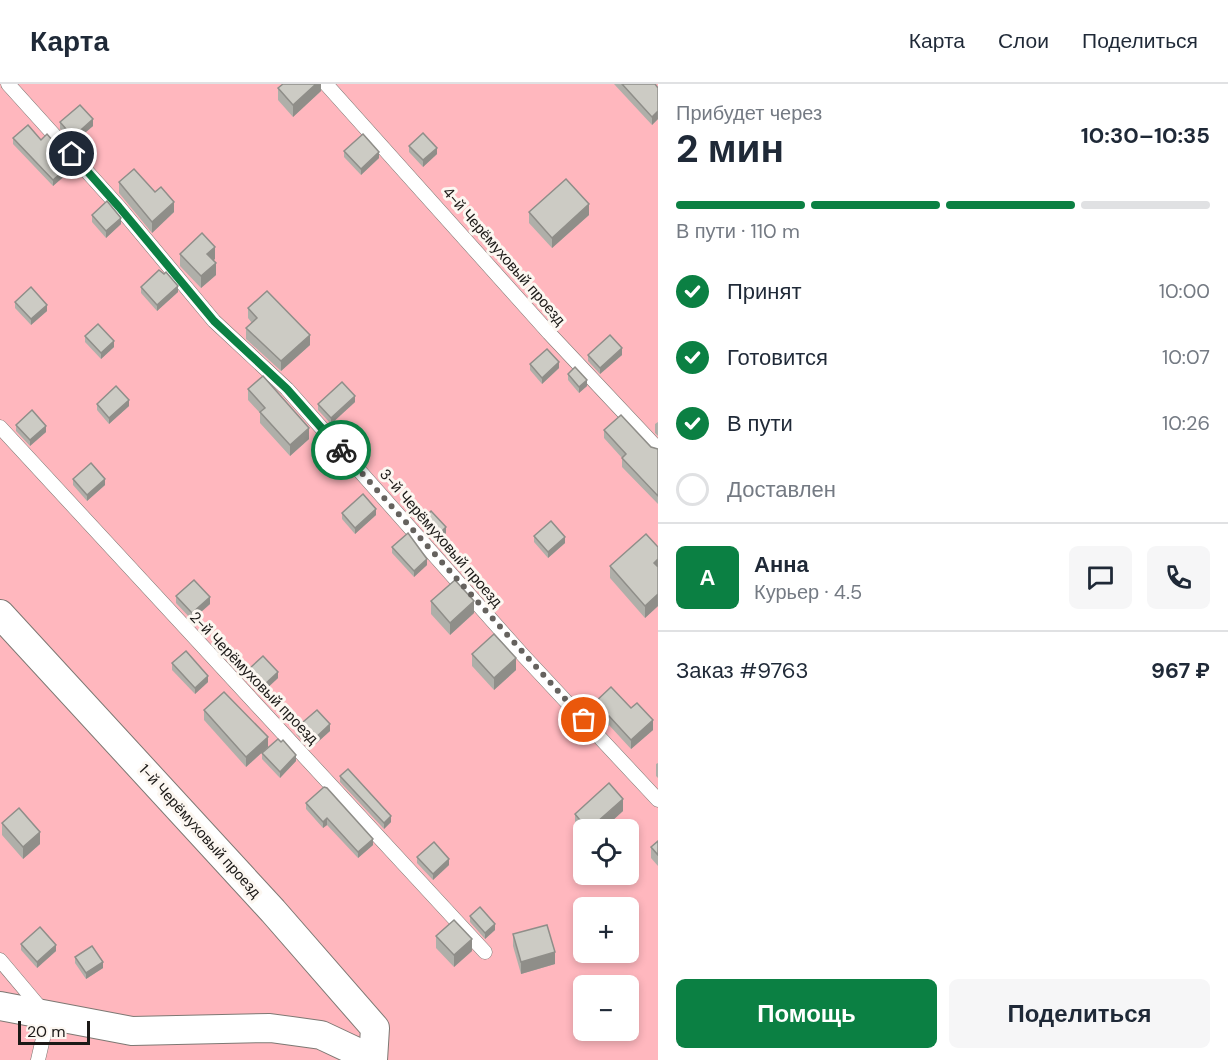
<!DOCTYPE html>
<html lang="ru">
<head>
<meta charset="utf-8">
<style>
  :root { --surface:#fff; --page:#f6f6f7; --text:#1f2937; --muted:#747a83; --line:#e0e1e3; --accent:#0b8043 }
  body { margin:0; font-family:"DM Sans",sans-serif; background:var(--page); color:var(--text); height:100vh; display:flex; flex-direction:column; font-size:22px; white-space:nowrap }
  * { box-sizing:border-box; margin:0 }
  p { font-size:20px; color:var(--muted) }
  .icon { flex:none; width:33px; height:33px; fill:none; stroke:currentColor; stroke-width:2; stroke-linecap:round; stroke-linejoin:round }
  .map { position:relative; flex:1; overflow:hidden }
  .side { display:flex; flex-direction:column; background:var(--surface); width:570px }
  .side>* { flex:none }
  .buttons { position:absolute; left:573px; top:735px; display:grid; gap:12px }
  .buttons a { display:grid; place-items:center; width:66px; height:66px; border-radius:9px; background:var(--surface); box-shadow:0 3px 9px #0003; font-size:30px }
  .scale { position:absolute; left:18px; bottom:15px; width:72px; box-sizing:border-box; padding-left:6px; border:3px solid #1b1917; border-top:0; font-size:16px; line-height:21px; white-space:nowrap; color:#1b1917; -webkit-text-stroke:4px #fcf7f1; paint-order:stroke }
  .pin { position:absolute; display:grid; place-items:center; width:51px; height:51px; color:#fff; margin:-26px; border:3px solid #fff; border-radius:50%; box-shadow:0 2px 6px #0007 }
  .courier { position:absolute; display:grid; place-items:center; width:60px; height:60px; margin:-30px; border:4px solid #0b8043; border-radius:50%; background:#fff; color:#222; box-shadow:0 2px 8px #0007 }
  .head em { font-style:normal; font-weight:700 }
  .head div { display:flex; flex-direction:column-reverse }
  .head { display:flex; align-items:center; justify-content:space-between; height:102px; padding:0 18px }
  h1 { font-size:39px; font-weight:700; line-height:45px }
  .bar { display:grid; grid-template-columns:repeat(4,1fr); gap:9px 6px; align-content:center; height:72px; padding:0 18px }
  .bar i { height:8px; border-radius:4px; background:var(--line) }
  .bar .active { background:var(--accent) }
  .bar p { grid-column:span 4 }
  .line { display:flex; align-items:center; gap:15px; padding:0 18px; border-top:2px solid var(--line) }
  .line div { flex:1 }
  .round { display:grid; place-items:center; flex:none; width:63px; height:63px; border-radius:9px; background:var(--page) }
  ol { padding:0 18px; list-style:none }
  li { display:flex; align-items:center; gap:18px; height:66px }
  li p { margin-inline-start:auto }
  li .icon { padding:6px; border-radius:50%; background:var(--accent); color:#fff; stroke-width:4 }
  li:last-child { color:var(--muted) }
  li i { width:33px; height:33px; border:3px solid var(--line); border-radius:50% }
  .button { display:flex; gap:12px; margin-top:auto; padding:12px 18px }
  .button a { flex:1; height:69px; border-radius:9px; background:var(--accent); color:#fff; font-size:24px; font-weight:700; line-height:69px; text-align:center }
  .button a+a { background:var(--page); color:var(--text) }
  header { display:flex; align-items:center; gap:36px; box-sizing:border-box; height:84px; padding:0 30px; background:var(--surface); border-bottom:2px solid var(--line) }
  header strong { font-size:28px }
  nav { display:flex; gap:33px; margin-inline-start:auto; font-size:21px }
  main { display:flex; flex:1; min-height:0 }
  .map>svg:first-child { display:block }
</style>
</head>
<body>
<header>
<strong>Карта</strong>
<nav><a>Карта</a><a>Слои</a><a>Поделиться</a></nav>
</header>
<main>
<div class="map">
<svg width="658" height="976" viewBox="0 0 658 976">
  <rect width="100%" height="100%" fill="#efeae3"/>
  <path fill="#ffb7be" fill-rule="evenodd" d="M0,0H658V976H0ZM584,746H628V790H584ZM584,824H628V868H584ZM584,902H628V946H584Z"/>
  <g fill="none" stroke-linecap="round" stroke-linejoin="round">
    <defs>
      <g id="service">
        <path d="M8,0L119,123L214,237L287,305L520,568L658,716"/>
        <path d="M326,0L549,249L658,365"/>
        <path d="M0,343L485,868"/>
        <path d="M0,876L48,933L38,976"/>
      </g>
      <g id="minor">
        <path d="M0,530L273,827L375,944L373,976"/>
        <path d="M0,922L132,947L270,944L321,951L372,975"/>
      </g>
    </defs>
    <use href="#service" stroke="#7d7873" stroke-width="15"/>
    <use href="#minor" stroke="#7d7873" stroke-width="30"/>
    <use href="#service" stroke="#fff" stroke-width="14"/>
    <use href="#minor" stroke="#fff" stroke-width="28"/>
  </g>
  <g fill="#afafa9">
    <path d="M321,0V7L293,33L278,16V4Z"/>
    <path d="M614,0H655L658,4V35L652,41Z"/>
    <path d="M60,38L93,42L73,59L60,45Z"/>
    <path d="M13,54L41,56L60,71L69,88L53,102L13,60Z"/>
    <path d="M409,62L437,70L423,83L409,68Z"/>
    <path d="M344,67L379,74L361,91L344,73Z"/>
    <path d="M119,98L155,108L174,128L152,149L119,109Z"/>
    <path d="M529,128L589,131L552,164L529,139Z"/>
    <path d="M92,131L121,140L106,154L92,138Z"/>
    <path d="M180,170L215,175L213,176L216,191L201,204L180,182Z"/>
    <path d="M141,203L178,208L157,227L141,209Z"/>
    <path d="M15,218L47,227L31,241L15,224Z"/>
    <path d="M248,224L310,261L281,287L246,255V244L252,239L248,234Z"/>
    <path d="M85,252L114,263L101,275L85,258Z"/>
    <path d="M588,271H622L600,290L588,277Z"/>
    <path d="M530,280L559,284L542,300L530,286Z"/>
    <path d="M568,290L587,302L579,309L568,296Z"/>
    <path d="M248,305L309,355L290,372L260,339V329L248,316Z"/>
    <path d="M355,318L331,340L318,326V320Z"/>
    <path d="M97,320L129,322L109,340L97,326Z"/>
    <path d="M658,338V352L655,349V340Z"/>
    <path d="M16,341L46,348L30,362L16,347Z"/>
    <path d="M604,346L658,365V420L622,383V374L604,354Z"/>
    <path d="M73,395L105,401L87,417L73,401Z"/>
    <path d="M342,429L376,431L355,450L342,435Z"/>
    <path d="M421,437L446,449L436,459L421,443Z"/>
    <path d="M534,452L565,459L548,474L534,458Z"/>
    <path d="M392,463L427,481L414,493L392,469Z"/>
    <path d="M658,463V522L645,534L610,494V482Z"/>
    <path d="M176,512L210,520L192,536L176,519Z"/>
    <path d="M431,517L474,529L450,551L431,530Z"/>
    <path d="M472,570L516,586L494,606L472,582Z"/>
    <path d="M172,579L208,598L195,610L172,586Z"/>
    <path d="M250,584L278,594L264,607L250,591Z"/>
    <path d="M592,621L631,624L653,646L631,665L609,641L605,645L592,630Z"/>
    <path d="M204,626L268,663L246,683L204,636Z"/>
    <path d="M296,644L330,647L310,665L296,650Z"/>
    <path d="M262,669L296,677L280,694L262,675Z"/>
    <path d="M658,679V694L656,692V680Z"/>
    <path d="M340,692L391,738L384,745L340,698Z"/>
    <path d="M306,719L373,761L358,774L327,741L323,744L306,725Z"/>
    <path d="M623,727L602,746H584V752L575,742V730Z"/>
    <path d="M2,739L40,760L23,775L2,751Z"/>
    <path d="M658,757V782L651,774V763Z"/>
    <path d="M417,773L449,781L433,796L417,779Z"/>
    <path d="M470,832L495,846L485,855L470,838Z"/>
    <path d="M513,850L555,880L521,890L513,862Z"/>
    <path d="M436,852L472,867L454,883L436,864Z"/>
    <path d="M21,860L56,867L37,884L21,866Z"/>
    <path d="M75,873L103,884L86,895L75,879Z"/>
  </g>
  <g fill="#8f8e89">
    <path d="M316,0H321V7L293,33V21Z"/>
    <path d="M658,27V35L652,41V33Z"/>
    <path d="M93,35V42L73,59V53Z"/>
    <path d="M437,64V70L423,83V76Z"/>
    <path d="M379,68V74L361,91V85Z"/>
    <path d="M69,82V88L53,102V96Z"/>
    <path d="M174,118V128L152,149V138Z"/>
    <path d="M589,120V131L552,164V154Z"/>
    <path d="M121,134V140L106,154V147Z"/>
    <path d="M215,163V175L207,182V170Z"/>
    <path d="M216,179V191L201,204V192Z"/>
    <path d="M178,202V208L157,227V221Z"/>
    <path d="M47,221V227L31,241V235Z"/>
    <path d="M310,251V261L281,287V277Z"/>
    <path d="M114,257V263L101,275V269Z"/>
    <path d="M622,264V271L600,290V284Z"/>
    <path d="M559,278V284L542,300V294Z"/>
    <path d="M587,296V302L579,309V303Z"/>
    <path d="M355,312V318L331,340V334Z"/>
    <path d="M129,316V322L109,340V334Z"/>
    <path d="M46,342V348L30,362V356Z"/>
    <path d="M309,344V355L290,372V361Z"/>
    <path d="M105,395V401L87,417V411Z"/>
    <path d="M376,425V431L355,450V444Z"/>
    <path d="M446,443V449L436,459V453Z"/>
    <path d="M565,453V459L548,474V468Z"/>
    <path d="M427,475V481L414,493V487Z"/>
    <path d="M658,475V487L654,479Z"/>
    <path d="M658,510V522L645,534V522Z"/>
    <path d="M210,513V520L192,536V529Z"/>
    <path d="M474,517V529L450,551V539Z"/>
    <path d="M516,574V586L494,606V594Z"/>
    <path d="M278,588V594L264,607V601Z"/>
    <path d="M208,592V598L195,610V604Z"/>
    <path d="M609,632V641L605,645V635Z"/>
    <path d="M653,636V646L631,665V656Z"/>
    <path d="M330,640V647L310,665V659Z"/>
    <path d="M268,653V663L246,683V673Z"/>
    <path d="M296,671V677L280,694V688Z"/>
    <path d="M623,715V727L602,746H589Z"/>
    <path d="M391,732V738L384,745V739Z"/>
    <path d="M327,734V741L323,744V738Z"/>
    <path d="M40,748V760L23,775V763Z"/>
    <path d="M373,755V761L358,774V768Z"/>
    <path d="M449,775V781L433,796V790Z"/>
    <path d="M495,840V846L485,855V849Z"/>
    <path d="M472,855V867L454,883V871Z"/>
    <path d="M56,861V867L37,884V878Z"/>
    <path d="M555,868V880L521,890V878Z"/>
    <path d="M103,878V884L86,895V889Z"/>
  </g>
  <g fill="#cccbc4" stroke="#8f8e89" stroke-width="1.5">
    <path d="M283,0H316L293,21L278,4Z"/>
    <path d="M622,0H655L658,4V27L652,33Z"/>
    <path d="M80,21L93,35L73,53L60,38Z"/>
    <path d="M28,41L41,56L47,50L60,65L56,68L69,82L53,96L13,54Z"/>
    <path d="M423,49L437,64L423,76L409,62Z"/>
    <path d="M363,50L379,68L361,85L344,67Z"/>
    <path d="M134,85L155,108L161,103L174,118L152,138L119,98Z"/>
    <path d="M566,95L589,120L552,154L529,128Z"/>
    <path d="M107,117L121,134L106,147L92,131Z"/>
    <path d="M202,149L215,163L207,170L216,179L201,192L180,170Z"/>
    <path d="M159,186L164,190L166,188L178,202L157,221L141,203Z"/>
    <path d="M31,203L47,221L31,235L15,218Z"/>
    <path d="M267,207L310,251L281,277L246,244L257,234L248,224Z"/>
    <path d="M98,240L114,257L101,269L85,252Z"/>
    <path d="M610,251L622,264L600,284L588,271Z"/>
    <path d="M547,265L559,278L542,294L530,280Z"/>
    <path d="M575,283L587,296L579,303L568,290Z"/>
    <path d="M263,292L309,344L290,361L260,328L265,324L248,305Z"/>
    <path d="M342,298L355,312L331,334L318,320Z"/>
    <path d="M116,302L129,316L109,334L97,320Z"/>
    <path d="M32,326L46,342L30,356L16,341Z"/>
    <path d="M621,331L651,363L658,365V412L622,374L626,370L604,346Z"/>
    <path d="M91,379L105,395L87,411L73,395Z"/>
    <path d="M363,410L376,425L355,444L342,429Z"/>
    <path d="M431,427L446,443L436,453L421,437Z"/>
    <path d="M551,437L565,453L548,468L534,452Z"/>
    <path d="M408,449L427,475L414,487L392,463Z"/>
    <path d="M646,450L658,463V475L654,479L658,483V510L645,522L610,482Z"/>
    <path d="M194,496L210,513L192,529L176,512Z"/>
    <path d="M455,496L474,517L450,539L431,517Z"/>
    <path d="M494,550L516,574L494,594L472,570Z"/>
    <path d="M186,567L208,592L195,604L172,579Z"/>
    <path d="M263,572L278,588L264,601L250,584Z"/>
    <path d="M611,603L631,624L637,619L653,636L631,656L609,632L605,635L592,621Z"/>
    <path d="M224,608L268,653L246,673L204,626Z"/>
    <path d="M317,626L330,640L310,659L296,644Z"/>
    <path d="M278,655L281,658L283,656L296,671L280,688L262,669Z"/>
    <path d="M348,685L391,732L384,739L340,692Z"/>
    <path d="M609,699L623,715L588,746L575,730Z"/>
    <path d="M324,703L327,704L373,755L358,768L327,734L323,738L306,719Z"/>
    <path d="M19,724L40,748L23,763L2,739Z"/>
    <path d="M658,757V771L651,763Z"/>
    <path d="M434,758L449,775L433,790L417,773Z"/>
    <path d="M480,823L495,840L485,849L470,832Z"/>
    <path d="M454,836L472,855L454,871L436,852Z"/>
    <path d="M547,841L555,868L521,878L513,850Z"/>
    <path d="M40,843L56,861L37,878L21,860Z"/>
    <path d="M92,862L103,878L86,889L75,873Z"/>
  </g>
  <g fill="none" stroke-linecap="round" stroke-linejoin="round">
    <path stroke="#65625e" stroke-width="6" stroke-dasharray="0 10.8" d="M341,366L584,636"/>
    <path stroke="#0b8043" stroke-width="8" d="M72,70L119,123L214,237L287,305L341,366"/>
  </g>
  <g text-anchor="middle" dominant-baseline="central" stroke-width="6" stroke-linejoin="round" paint-order="stroke">
    <g font-size="15" fill="#1b1917" stroke="#fcf7f1">
      <text transform="translate(504 172) rotate(49)">4-й Черёмуховый проезд</text>
      <text transform="translate(441 454) rotate(49)">3-й Черёмуховый проезд</text>
      <text transform="translate(254 594) rotate(46)">2-й Черёмуховый проезд</text>
      <text transform="translate(200 747) rotate(48)">1-й Черёмуховый проезд</text>
    </g>
  </g>
</svg>
<div class="buttons">
<a><svg class="icon" aria-label="locate" viewBox="0 0 24 24"><circle cx="12" cy="12" r="6"/><path d="M12 2v4M12 18v4M2 12h4M18 12h4"/></svg></a>
<a>+</a>
<a>−</a>
</div>
<div class="scale">20 m</div>
<div class="pin" style="left:584px;top:636px;background:#ea580c"><svg class="icon" aria-label="bag" viewBox="0 0 24 24"><path d="M5 8h14l-1 12H6zM9 8a3 3 0 0 1 6 0"/></svg></div>
<div class="pin" style="left:72px;top:70px;background:#1f2937"><svg class="icon" aria-label="home" viewBox="0 0 24 24"><path d="M3 11l9-7 9 7M6 9v11h12V9"/></svg></div>
<div class="courier" style="left:341px;top:366px"><svg class="icon" aria-label="bike" viewBox="0 0 24 24"><circle cx="6" cy="16" r="4"/><circle cx="18" cy="16" r="4"/><path d="M6 16l4-8h5l3 8M10 8l3 8H6M13 5h3"/></svg></div>
</div>
<section class="side">
<div class="head"><div><h1>2 мин</h1><p>Прибудет через</p></div><em>10:30–10:35</em></div>
<div class="bar"><i class="active"></i><i class="active"></i><i class="active"></i><i></i><p>В пути · 110 m</p></div>
<ol>
<li><svg class="icon" aria-label="check" viewBox="0 0 24 24"><path d="M5 12l5 5 9-10"/></svg>Принят<p>10:00</p></li>
<li><svg class="icon" aria-label="check" viewBox="0 0 24 24"><path d="M5 12l5 5 9-10"/></svg>Готовится<p>10:07</p></li>
<li><svg class="icon" aria-label="check" viewBox="0 0 24 24"><path d="M5 12l5 5 9-10"/></svg>В пути<p>10:26</p></li>
<li><i></i>Доставлен</li>
</ol>
<div class="line" style="height:108px"><b class="round" style="background:var(--accent);color:#fff">А</b><div><b>Анна</b><p>Курьер · 4.5</p></div><a class="round"><svg class="icon" aria-label="chat" viewBox="0 0 24 24"><path d="M4 5h16v11H9l-5 4z"/></svg></a><a class="round"><svg class="icon" aria-label="phone" viewBox="0 0 24 24"><path d="M5 4h4l2 5-3 2q2 4 5 5l2-3 5 2v4C11 20 4 13 5 4z"/></svg></a></div>
<div class="line" style="height:78px"><div>Заказ #9763</div><b>967 ₽</b></div>
<div class="button"><a>Помощь</a><a>Поделиться</a></div>
</section>
</main>
</body>
</html>
